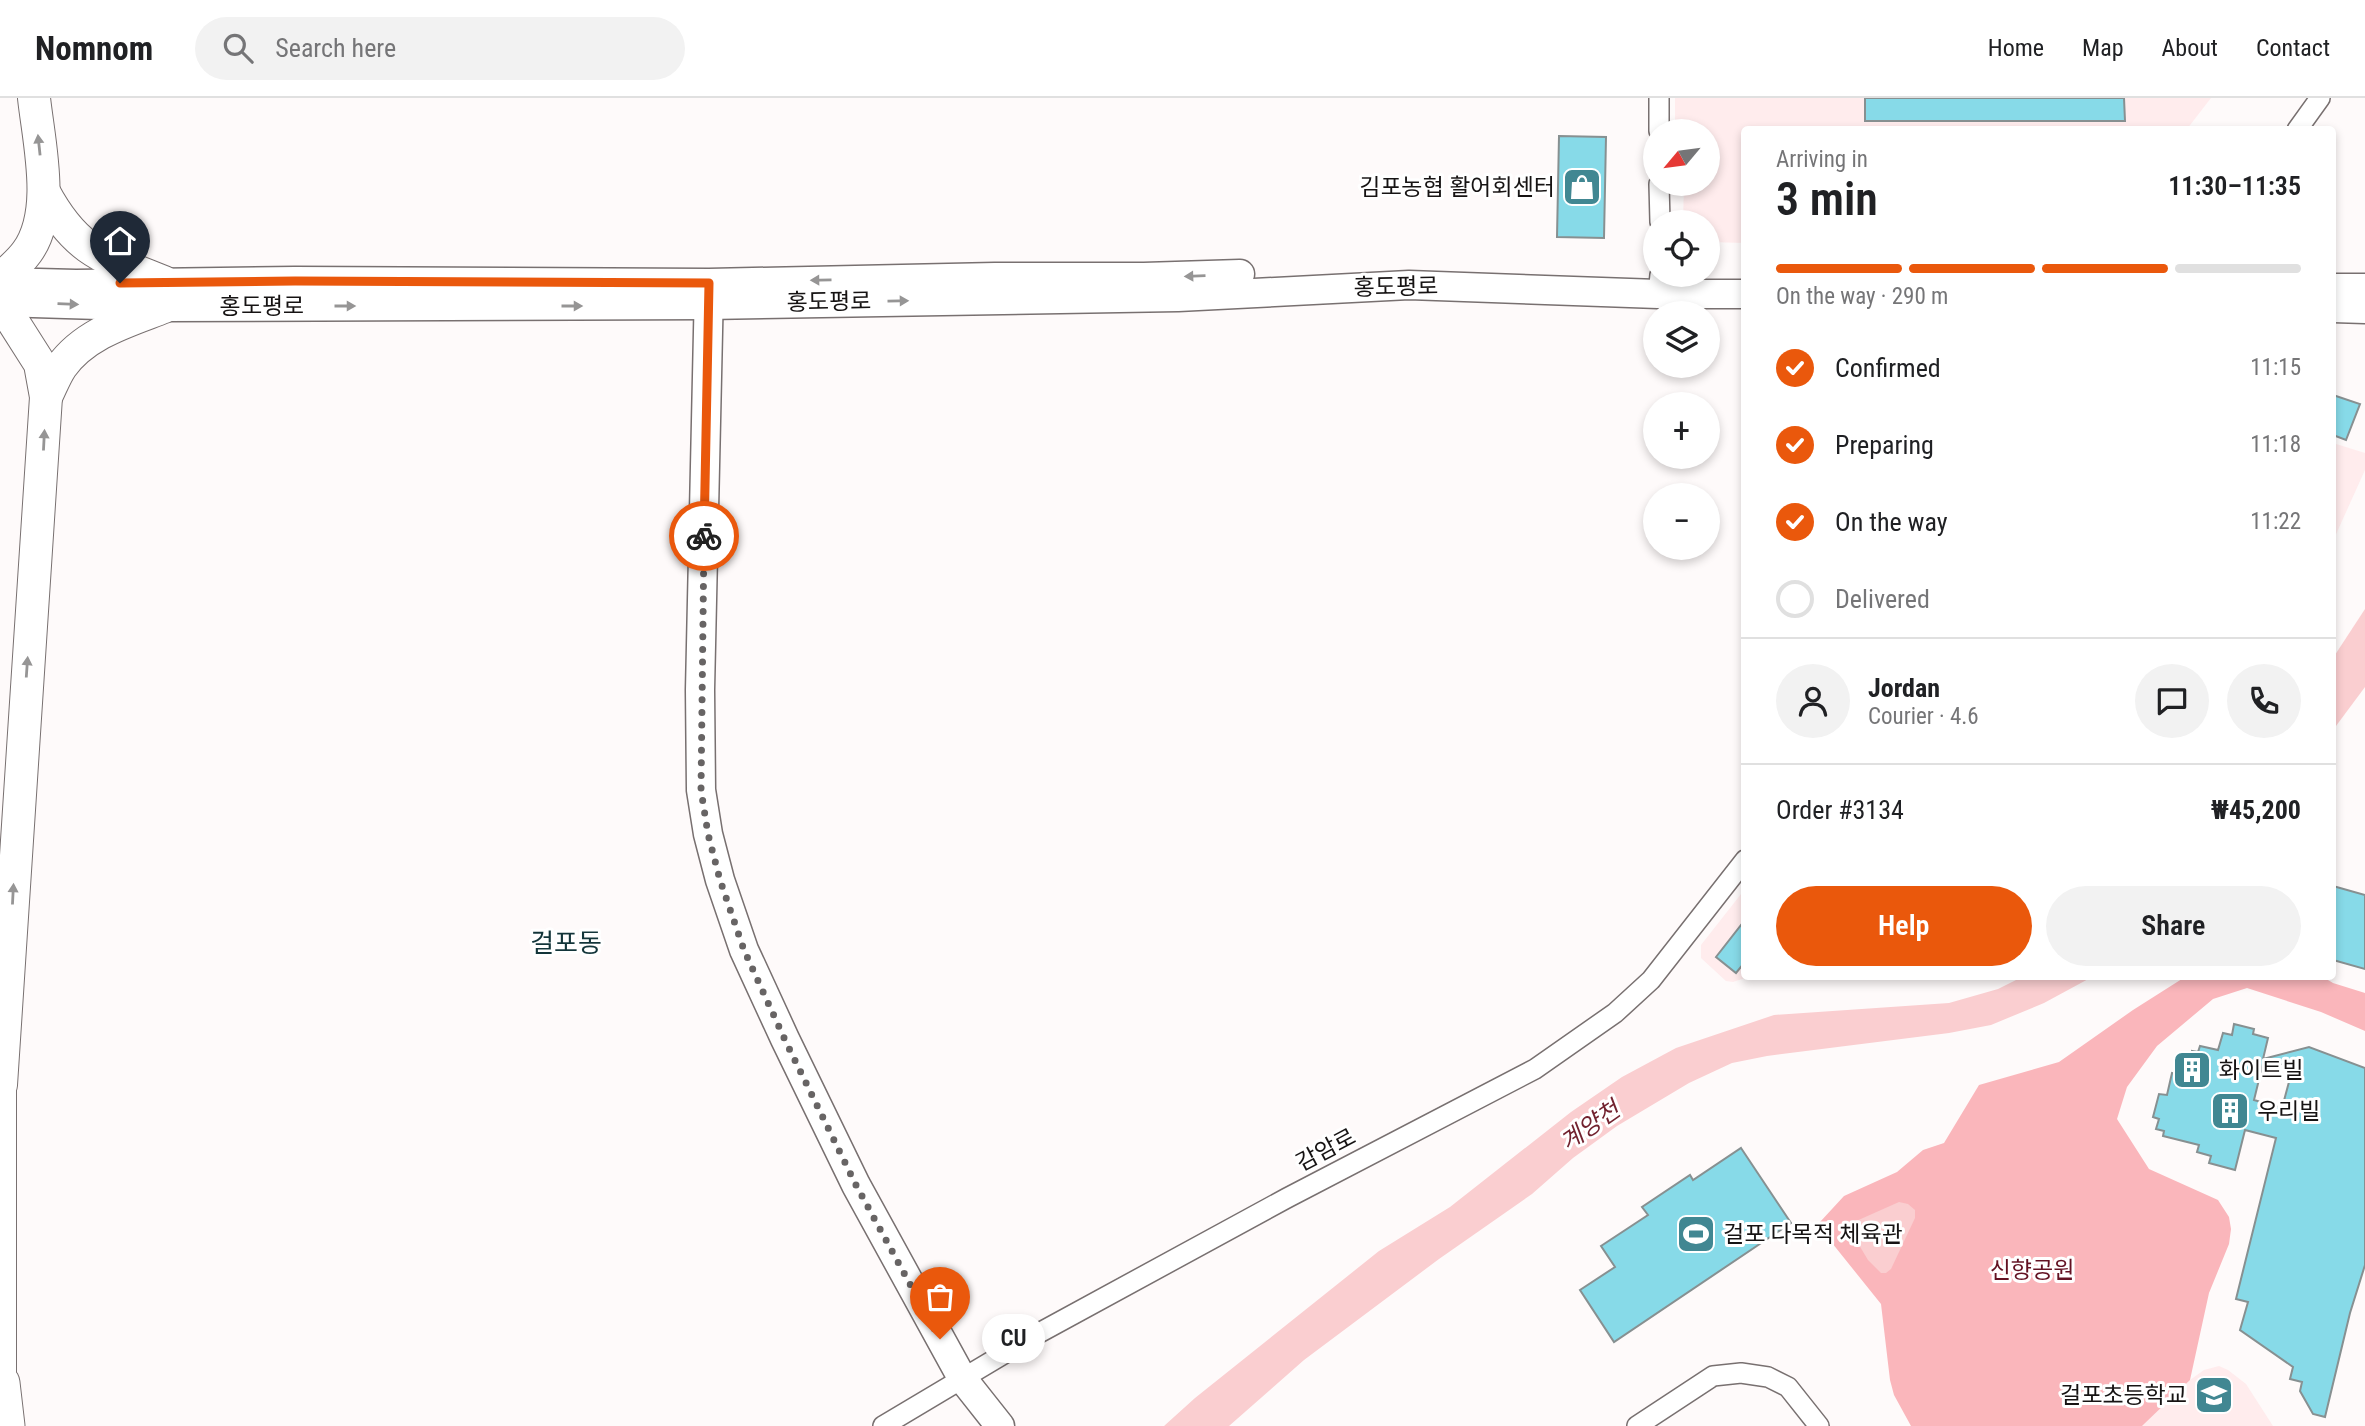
<!DOCTYPE html>
<html lang="en">
<head>
<meta charset="utf-8">
<style>
  :root { --surface:#fff; --page:#f2f2f2; --text:#202124; --muted:#757577; --line:#e0e0e0; --accent:#ea580c }
  body { margin:0; font-family:"Roboto Condensed","Noto Sans KR",sans-serif; background:var(--page); color:var(--text); height:100vh; display:flex; flex-direction:column; font-size:26px; white-space:nowrap }
  * { box-sizing:border-box; margin:0 }
  p { font-size:23px; color:var(--muted) }
  .icon { flex:none; width:38px; height:38px; fill:none; stroke:currentColor; stroke-width:2; stroke-linecap:round; stroke-linejoin:round }
  .map { position:relative; flex:1; overflow:hidden }
  .side { position:absolute; left:1741px; top:28px; width:595px; height:854px; display:flex; flex-direction:column; background:var(--surface); border-radius:7px; box-shadow:0 4px 10px #0003 }
  .side>* { flex:none }
  .needle { width:46px; rotate:241deg }
  .tools { position:absolute; left:1643px; top:21px; display:grid; gap:14px }
  .tools a { display:grid; place-items:center; width:77px; height:77px; border-radius:50%; background:var(--surface); box-shadow:0 4px 10px #0003; font-size:35px }
  .pin { position:absolute; display:grid; place-items:center; width:60px; height:60px; color:#fff; margin:-72px -30px; border-radius:50% 50% 50% 0; rotate:-45deg; box-shadow:0 0 7px #0007 }
  .pin .icon { rotate:45deg }
  .courier { position:absolute; display:grid; place-items:center; width:70px; height:70px; margin:-35px; border:5px solid #ea580c; border-radius:50%; background:#fff; color:#222; box-shadow:0 2px 9px #0007 }
  .bubble { position:absolute; height:49px; border-radius:24px; background:var(--surface); box-shadow:0 4px 10px #0003; font-size:23px; font-weight:600; line-height:49px; text-align:center }
  .head em { font-style:normal; font-weight:600 }
  .head div { display:flex; flex-direction:column-reverse }
  .head { display:flex; align-items:center; justify-content:space-between; height:119px; padding:0 35px }
  h1 { font-size:46px; font-weight:600; line-height:52px }
  .bar { display:grid; grid-template-columns:repeat(4,1fr); gap:10px 7px; align-content:center; height:84px; padding:0 35px }
  .bar i { height:9px; border-radius:5px; background:var(--line) }
  .bar .selected { background:var(--accent) }
  .bar p { grid-column:span 4 }
  .line { display:flex; align-items:center; gap:18px; padding:0 35px; border-top:2px solid var(--line) }
  .line div { flex:1 }
  .round { display:grid; place-items:center; flex:none; width:74px; height:74px; border-radius:37px; background:var(--page) }
  ol { padding:0 35px; list-style:none }
  li { display:flex; align-items:center; gap:21px; height:77px }
  li p { margin-inline-start:auto }
  li .icon { padding:7px; border-radius:50%; background:var(--accent); color:#fff; stroke-width:4 }
  li:last-child { color:var(--muted) }
  li i { width:38px; height:38px; border:4px solid var(--line); border-radius:50% }
  .button { display:flex; gap:14px; margin-top:auto; padding:14px 35px }
  .button a { flex:1; height:80px; border-radius:42px; background:var(--accent); color:#fff; font-size:28px; font-weight:600; line-height:80px; text-align:center }
  .button a+a { background:var(--page); color:var(--text) }
  header { display:flex; align-items:center; gap:42px; box-sizing:border-box; height:98px; padding:0 35px; background:var(--surface); border-bottom:2px solid var(--line) }
  header strong { font-size:33px }
  nav { display:flex; gap:38px; margin-inline-start:auto; font-size:24px }
  .search { width:490px; height:63px; background:var(--page); display:flex; align-items:center; gap:18px; box-sizing:border-box; padding:0 24px; border-radius:38px; color:var(--muted); font-size:26px }
  .map>svg:first-child { display:block }
</style>
</head>
<body>
<header>
<strong>Nomnom</strong>
<div class="search"><svg class="icon" aria-label="search" viewBox="0 0 24 24"><circle cx="10" cy="10" r="6"/><path d="M15 15l6 6"/></svg>Search here</div>
<nav><a>Home</a><a>Map</a><a>About</a><a>Contact</a></nav>
</header>
<div class="map">
<svg width="2365" height="1328" viewBox="0 0 2365 1328">
  <rect width="100%" height="100%" fill="#fefafa"/>
  <g fill="#ffeced">
    <path d="M1675,0H2211L2187,31L1745,32V145L1708,144V124H1683L1684,86H1708V33H1675Z"/>
    <path d="M2333,345L2365,355V372L2333,443Z"/>
    <path d="M1745,791V878L1748,879L1733,884L1726,883L1701,860V847Z"/>
    <path d="M2219,1268L2228,1272L2246,1286L2273,1328H2142L2190,1282L2204,1272Z"/>
  </g>
  <path fill="#fab6bb" d="M2185,879H2323L2333,885L2365,895V933L2321,914L2247,890L2213,901L2157,948L2127,989L2117,1021L2149,1071L2218,1102L2229,1119L2231,1131L2229,1146L2209,1195L2190,1282L2142,1328H1911L1894,1297L1890,1282L1881,1206L1824,1135L1820,1124L1844,1098L1897,1074L1923,1052L1944,1045L1979,987L2059,964L2133,912Z"/>
  <g fill="#faced0">
    <path d="M2365,511V589L2333,632V560Z"/>
    <path d="M2022,879H2092L2044,905L1991,927L1949,935L1767,958L1732,965L1689,985L1617,1028L1573,1060L1532,1096L1439,1161L1304,1262L1229,1328H1164L1195,1300L1379,1153L1450,1109L1571,1014L1622,979L1676,950L1774,917L1949,905L1998,891Z"/>
    <path d="M1899,1104L1908,1106L1915,1112V1120L1891,1171L1886,1175H1881L1868,1162L1850,1132L1854,1124Z"/>
  </g>
  <g fill="#87dae8" stroke="#879091" stroke-width="2" fill-rule="evenodd">
    <path d="M1865,0H2124L2125,23H1865Z"/>
    <path d="M1559,38L1606,39L1604,140L1557,139Z"/>
    <path d="M2333,297L2360,306L2346,342L2333,337Z"/>
    <path d="M2333,788L2365,797V871L2333,862Z"/>
    <path d="M1745,822V864L1736,875L1716,859Z"/>
    <path d="M2234,926L2254,931L2253,936L2268,940L2263,961L2309,949L2365,970V1167L2350,1215L2325,1319L2313,1316L2300,1293L2302,1284L2290,1281L2293,1269L2240,1232L2248,1204L2236,1201L2276,1040L2245,1032L2235,1072L2209,1065L2211,1058L2197,1054L2199,1047L2163,1038L2164,1033L2156,1031L2159,1021L2153,1019L2159,996L2167,997L2172,975L2176,976L2178,968H2182L2185,958L2191,960L2192,953L2198,954L2200,948L2218,952L2223,935L2232,937ZM2264,961L2293,969L2282,1010L2254,1002Z"/>
    <path d="M1741,1050L1791,1125L1614,1244L1580,1192L1615,1169L1601,1148L1648,1117L1642,1109L1690,1077L1693,1082Z"/>
  </g>
  <g fill="none" stroke-linecap="round" stroke-linejoin="round">
    <defs>
      <g id="street">
        <path d="M1659,0V33"/>
        <path d="M2297,32L2320,0"/>
        <path d="M1659,86L1660,124"/>
        <path d="M1658,196L1660,177"/>
        <path d="M883,1328L1039,1235L1287,1100L1535,971L1615,915L1651,882L1745,762"/>
        <path d="M1637,1328L1713,1278L1741,1275L1768,1279L1788,1289L1819,1328"/>
      </g>
      <g id="secondary">
        <path d="M0,184L76,186L295,183L709,185L995,179H1144L1240,176"/>
        <path d="M709,189L700,592L701,692L708,736L720,782L744,852L785,941L856,1087L962,1280L1000,1328"/>
        <path d="M2333,190H2365"/>
        <path d="M0,204L164,209L708,207L1178,199L1409,187L1658,196H1745"/>
        <path d="M2333,210L2365,211"/>
      </g>
      <g id="primary">
        <path d="M44,94C76,154 104,160 164,184"/>
        <path d="M0,181C9,173 20,164 27,154C56,114 39,46 34,0"/>
        <path d="M0,203L40,266L46,299L1,987"/>
        <path d="M46,299C51,289 55,278 61,269C85,235 128,223 164,209"/>
        <path d="M0,1290V965"/>
      </g>
      <path id="highway" d="M1,1285L6,1328"/>
    </defs>
    <use href="#street" stroke="#787070" stroke-width="22"/>
    <use href="#secondary" stroke="#787070" stroke-width="31"/>
    <use href="#primary" stroke="#787070" stroke-width="34"/>
    <use href="#highway" stroke="#787070" stroke-width="39"/>
    <use href="#street" stroke="#fff" stroke-width="19"/>
    <use href="#secondary" stroke="#fff" stroke-width="28"/>
    <use href="#primary" stroke="#fff" stroke-width="32"/>
    <use href="#highway" stroke="#fff" stroke-width="37"/>
  </g>
  <defs><path id="oneway-solid" d="M-6-.8H1V-3.2L6.5 0L1 3.2V.8H-6Z" transform="scale(1.75)"/></defs>
  <g fill="#969595">
    <use href="#oneway-solid" transform="translate(39 47) rotate(-96)"/>
    <use href="#oneway-solid" transform="translate(1195 178) rotate(178)"/>
    <use href="#oneway-solid" transform="translate(821 182) rotate(179)"/>
    <use href="#oneway-solid" transform="translate(898 203) rotate(-1)"/>
    <use href="#oneway-solid" transform="translate(68 206) rotate(2)"/>
    <use href="#oneway-solid" transform="translate(345 208)"/>
    <use href="#oneway-solid" transform="translate(572 208)"/>
    <use href="#oneway-solid" transform="translate(44 342) rotate(-87)"/>
    <use href="#oneway-solid" transform="translate(27 569) rotate(-86)"/>
    <use href="#oneway-solid" transform="translate(13 796) rotate(-87)"/>
  </g>
  <g fill="none" stroke-linecap="round" stroke-linejoin="round">
    <path stroke="#676464" stroke-width="7" stroke-dasharray="0 12.6" d="M704,438L701,692L708,736L720,782L744,852L785,942L856,1087L940,1241"/>
    <path stroke="#ea580c" stroke-width="9" d="M120,185L295,183L709,185L704,438"/>
  </g>
  <defs>
    <symbol id="shop-square" viewBox="-11 -11 22 22"><rect x="-9" y="-9" width="18" height="18" rx="4" fill="#418792" stroke="#fff"/><path d="M-5-2.5h2.3a2.7 3.5 0 0 1 5.4 0H5L5.5 6h-11ZM-1.5-2.5h3a1.5 2.3 0 0 0-3 0Z" fill="#fff"/></symbol>
    <symbol id="building-square" viewBox="-11 -11 22 22"><rect x="-9" y="-9" width="18" height="18" rx="4" fill="#418792" stroke="#fff"/><path d="M-4-6H4V6H1V3H-1V6H-4ZM-2.5-4.3h1.7v1.8h-1.7ZM.8-4.3h1.7v1.8H.8ZM-2.5-1h1.7V.8h-1.7ZM.8-1h1.7V.8H.8Z" fill="#fff"/></symbol>
    <symbol id="stadium-square" viewBox="-11 -11 22 22"><rect x="-9" y="-9" width="18" height="18" rx="4" fill="#418792" stroke="#fff"/><path d="M0-5a6.5 5 0 1 0 0 10a6.5 5 0 1 0 0-10ZM-3.5-1.8h7v3.6h-7Z" fill="#fff"/></symbol>
    <symbol id="school-square" viewBox="-11 -11 22 22"><rect x="-9" y="-9" width="18" height="18" rx="4" fill="#418792" stroke="#fff"/><path d="M0-5L7-2L0 1L-7-2ZM-4 1L0 2.5L4 1V4Q0 6-4 4Z" fill="#fff"/></symbol>
  </defs>
  <g fill-rule="evenodd">
    <use href="#shop-square" x="1560" y="67" width="44" height="44"/>
    <use href="#building-square" x="2170" y="950" width="44" height="44"/>
    <use href="#building-square" x="2208" y="991" width="44" height="44"/>
    <use href="#stadium-square" x="1674" y="1114" width="44" height="44"/>
    <use href="#school-square" x="2192" y="1275" width="44" height="44"/>
  </g>
  <g text-anchor="middle" dominant-baseline="central" stroke-width="6" stroke-linejoin="round" paint-order="stroke">
    <g font-size="23" fill="#161313" stroke="#fff" text-anchor="start">
      <text x="1555" y="89" text-anchor="end">김포농협 활어회센터</text>
      <text x="2219" y="972">화이트빌</text>
      <text x="2257" y="1013">우리빌</text>
      <text x="1723" y="1136">걸포 다목적 체육관</text>
      <text x="2187" y="1297" text-anchor="end">걸포초등학교</text>
    </g>
    <g font-size="23" fill="#161313" stroke="#fff">
      <text transform="translate(1396 189) rotate(-1)">홍도평로</text>
      <text transform="translate(829 204) rotate(-1)">홍도평로</text>
      <text x="262" y="208">홍도평로</text>
      <text transform="translate(1326 1052) rotate(-28)">감암로</text>
    </g>
    <g font-size="23" fill="#631223" stroke="#fff">
      <text x="2032" y="1172">신향공원</text>
    </g>
    <g font-size="24" font-style="italic" fill="#72222f" stroke="#fff">
      <text transform="translate(1590 1028) rotate(-35)">계양천</text>
    </g>
    <g font-size="26" fill="#13353a" stroke="#fff">
      <text x="566" y="845">걸포동</text>
    </g>
  </g>
</svg>
<div class="tools">
<a><svg class="needle" viewBox="-14 -14 28 28"><path d="M0-13l5 13h-10z" fill="#e53935"/><path d="M0 13l5-13h-10z" fill="#757577"/></svg></a>
<a><svg class="icon" aria-label="locate" viewBox="0 0 24 24"><circle cx="12" cy="12" r="6"/><path d="M12 2v4M12 18v4M2 12h4M18 12h4"/></svg></a>
<a><svg class="icon" aria-label="layers" viewBox="0 0 24 24"><path d="M12 4l9 5-9 5-9-5zM3 14l9 5 9-5"/></svg></a>
<a>+</a>
<a>−</a>
</div>
<div class="pin" style="left:940px;top:1241px;background:#ea580c"><svg class="icon" aria-label="bag" viewBox="0 0 24 24"><path d="M5 8h14l-1 12H6zM9 8a3 3 0 0 1 6 0"/></svg></div>
<div class="pin" style="left:120px;top:185px;background:#1f2937"><svg class="icon" aria-label="home" viewBox="0 0 24 24"><path d="M3 11l9-7 9 7M6 9v11h12V9"/></svg></div>
<div class="courier" style="left:704px;top:438px"><svg class="icon" aria-label="bike" viewBox="0 0 24 24"><circle cx="6" cy="16" r="4"/><circle cx="18" cy="16" r="4"/><path d="M6 16l4-8h5l3 8M10 8l3 8H6M13 5h3"/></svg></div>
<div class="bubble" style="left:982px;top:1216px;width:63px">CU</div>
<section class="side">
<div class="head"><div><h1>3 min</h1><p>Arriving in</p></div><em>11:30–11:35</em></div>
<div class="bar"><i class="selected"></i><i class="selected"></i><i class="selected"></i><i></i><p>On the way · 290 m</p></div>
<ol>
<li><svg class="icon" aria-label="check" viewBox="0 0 24 24"><path d="M5 12l5 5 9-10"/></svg>Confirmed<p>11:15</p></li>
<li><svg class="icon" aria-label="check" viewBox="0 0 24 24"><path d="M5 12l5 5 9-10"/></svg>Preparing<p>11:18</p></li>
<li><svg class="icon" aria-label="check" viewBox="0 0 24 24"><path d="M5 12l5 5 9-10"/></svg>On the way<p>11:22</p></li>
<li><i></i>Delivered</li>
</ol>
<div class="line" style="height:126px"><a class="round"><svg class="icon" aria-label="person" viewBox="0 0 24 24"><circle cx="12" cy="8" r="4"/><path d="M4 21q1-7 8-7t8 7"/></svg></a><div><b>Jordan</b><p>Courier · 4.6</p></div><a class="round"><svg class="icon" aria-label="chat" viewBox="0 0 24 24"><path d="M4 5h16v11H9l-5 4z"/></svg></a><a class="round"><svg class="icon" aria-label="phone" viewBox="0 0 24 24"><path d="M5 4h4l2 5-3 2q2 4 5 5l2-3 5 2v4C11 20 4 13 5 4z"/></svg></a></div>
<div class="line" style="height:91px"><div>Order #3134</div><b>₩45,200</b></div>
<div class="button"><a>Help</a><a>Share</a></div>
</section>
</div>
</body>
</html>
